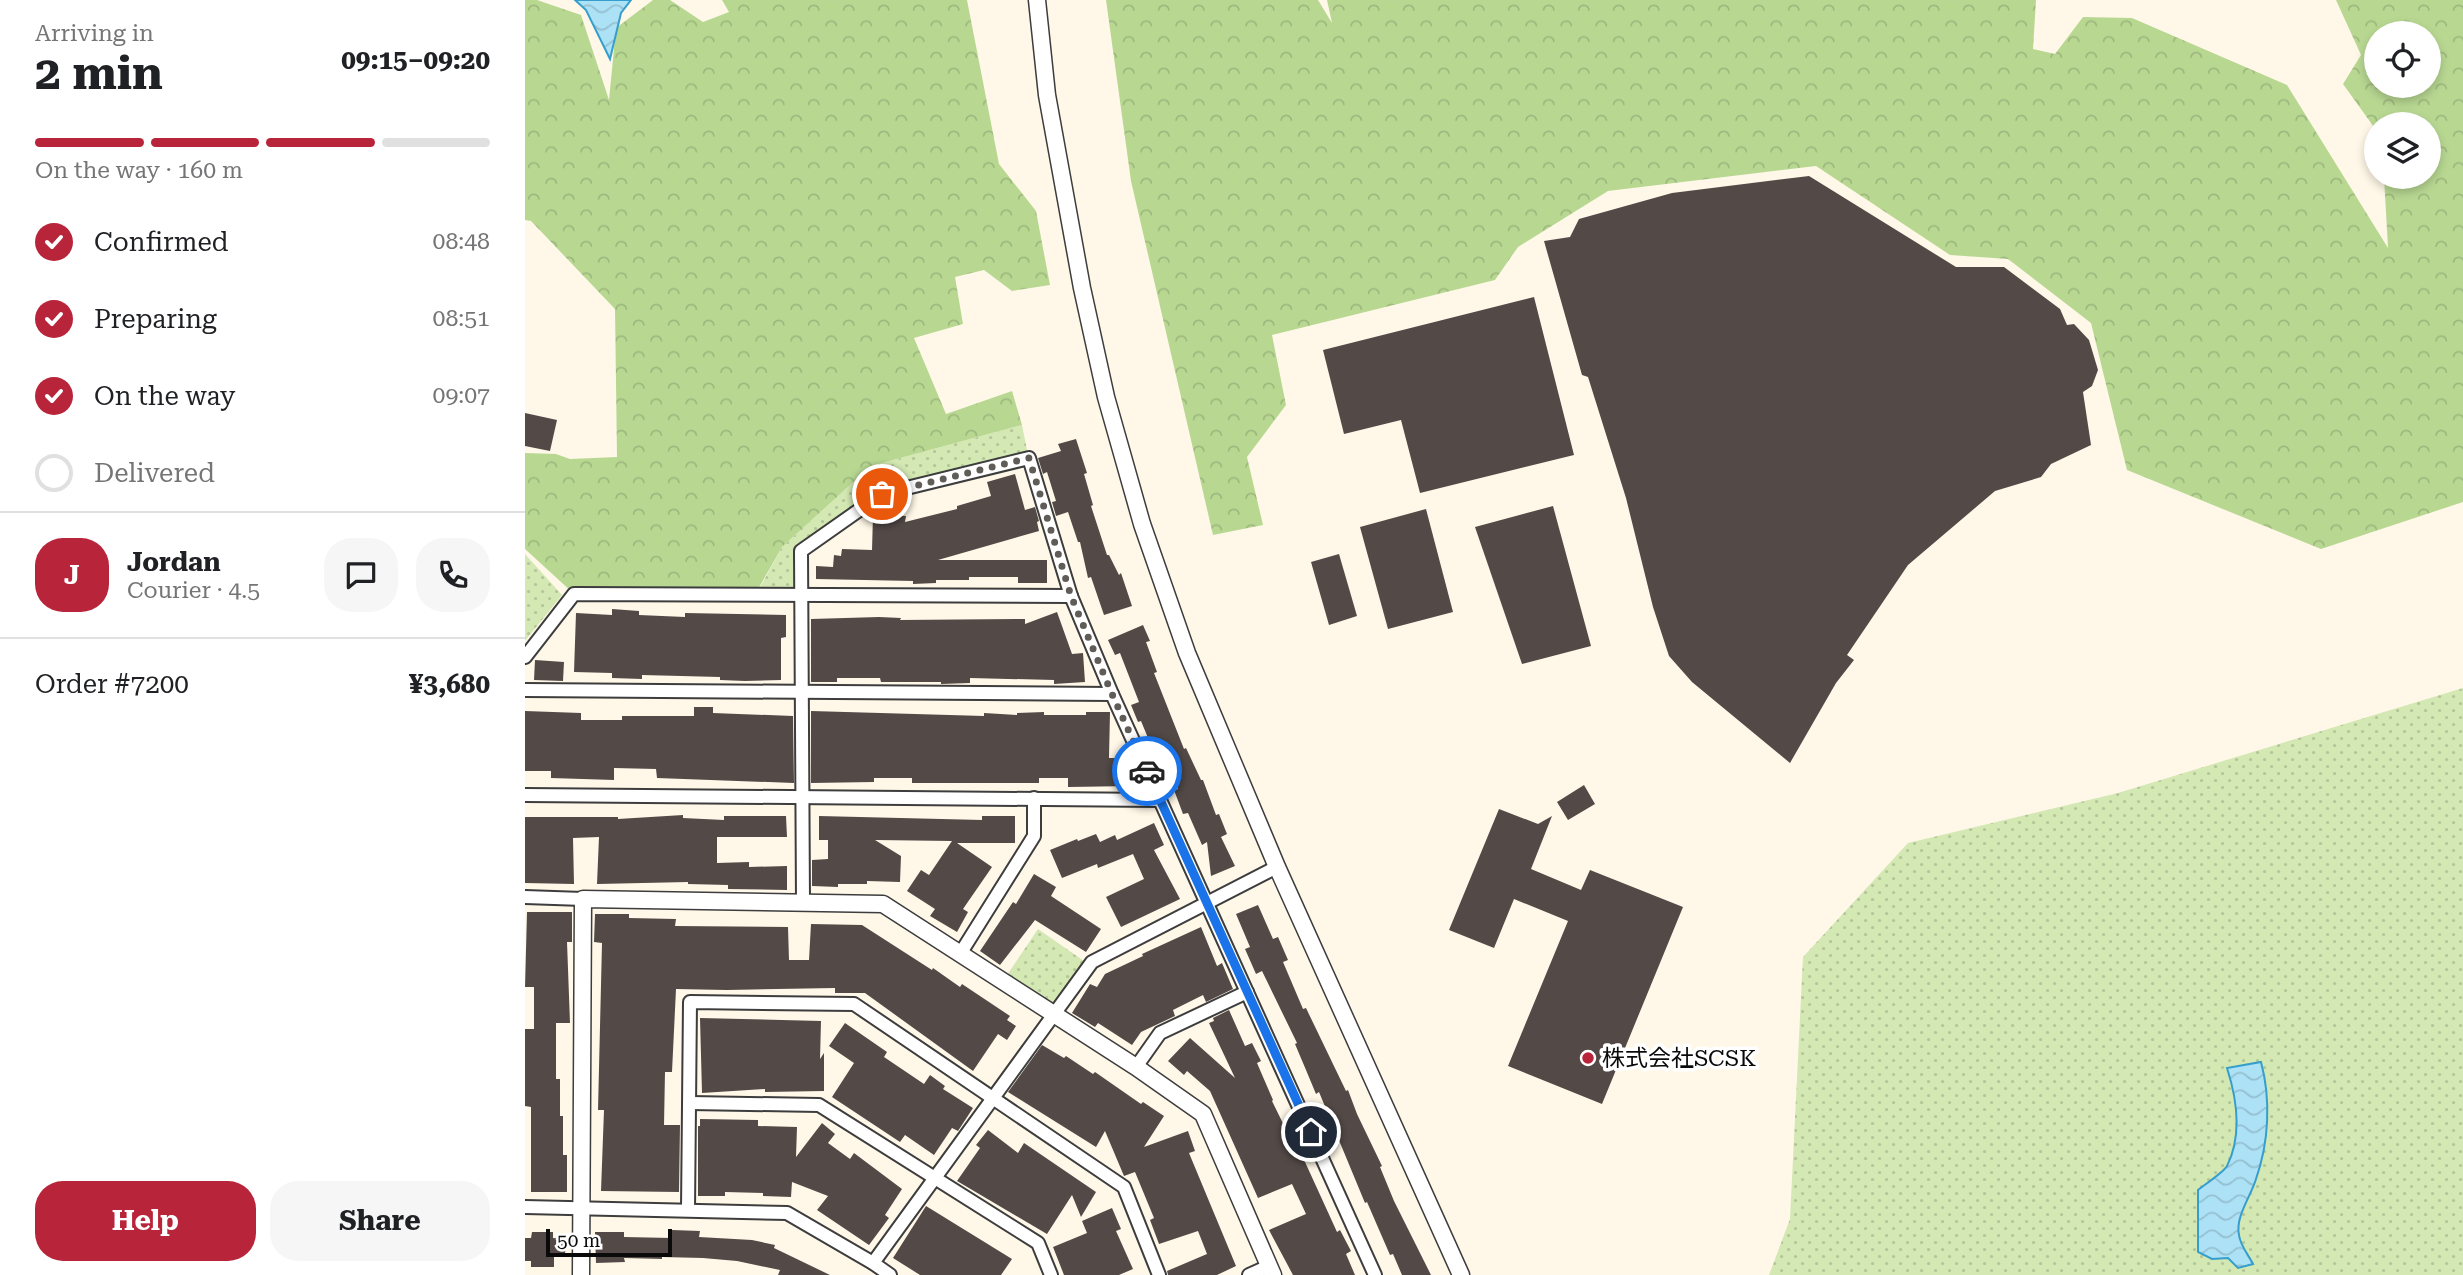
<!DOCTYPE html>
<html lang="en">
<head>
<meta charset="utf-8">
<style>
  :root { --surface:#fff; --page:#f6f6f6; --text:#202124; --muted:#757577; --line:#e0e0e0; --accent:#b82439 }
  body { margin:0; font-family:"Roboto Serif","Noto Sans JP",serif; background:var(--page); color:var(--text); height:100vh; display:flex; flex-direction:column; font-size:26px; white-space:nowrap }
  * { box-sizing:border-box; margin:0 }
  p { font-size:23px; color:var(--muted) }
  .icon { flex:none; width:38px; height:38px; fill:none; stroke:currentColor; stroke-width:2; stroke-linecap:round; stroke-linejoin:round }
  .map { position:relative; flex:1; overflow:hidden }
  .details { display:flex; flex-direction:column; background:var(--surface); width:525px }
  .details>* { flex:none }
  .controls { position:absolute; left:1839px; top:21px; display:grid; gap:14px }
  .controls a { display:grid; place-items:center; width:77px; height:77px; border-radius:50%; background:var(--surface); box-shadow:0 4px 10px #0003; font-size:35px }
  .scale { position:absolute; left:21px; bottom:18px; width:126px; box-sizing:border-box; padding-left:7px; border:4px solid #0a0a0a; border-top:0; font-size:19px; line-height:24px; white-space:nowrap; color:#0a0a0a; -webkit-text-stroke:5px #fff; paint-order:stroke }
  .pin { position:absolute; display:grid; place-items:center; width:60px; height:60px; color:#fff; margin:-30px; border:4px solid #fff; border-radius:50%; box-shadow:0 2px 7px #0007 }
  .courier { position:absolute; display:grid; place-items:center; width:70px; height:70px; margin:-35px; border:5px solid #1a73e8; border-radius:50%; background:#fff; color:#222; box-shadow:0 2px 9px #0007 }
  .summary em { font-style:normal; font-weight:700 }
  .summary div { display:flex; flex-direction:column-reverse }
  .summary { display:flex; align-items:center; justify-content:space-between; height:119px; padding:0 35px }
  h1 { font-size:46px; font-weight:700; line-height:52px }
  .bar { display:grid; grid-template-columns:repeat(4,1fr); gap:10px 7px; align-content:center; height:84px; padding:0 35px }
  .bar i { height:9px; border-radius:5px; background:var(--line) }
  .bar .current { background:var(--accent) }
  .bar p { grid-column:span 4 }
  .line { display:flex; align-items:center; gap:18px; padding:0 35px; border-top:2px solid var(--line) }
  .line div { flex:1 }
  .round { display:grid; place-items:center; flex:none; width:74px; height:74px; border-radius:28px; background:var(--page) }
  ol { padding:0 35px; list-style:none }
  li { display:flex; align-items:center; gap:21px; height:77px }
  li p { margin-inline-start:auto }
  li .icon { padding:7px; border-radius:50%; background:var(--accent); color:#fff; stroke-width:4 }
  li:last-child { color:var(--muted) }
  li i { width:38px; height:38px; border:4px solid var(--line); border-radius:50% }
  .primary-button { display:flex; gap:14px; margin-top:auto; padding:14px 35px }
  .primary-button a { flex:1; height:80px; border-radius:28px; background:var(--accent); color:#fff; font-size:28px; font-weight:700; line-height:80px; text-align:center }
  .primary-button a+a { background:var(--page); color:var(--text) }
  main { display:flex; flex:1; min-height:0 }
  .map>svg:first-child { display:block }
</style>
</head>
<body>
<main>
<section class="details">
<div class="summary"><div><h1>2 min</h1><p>Arriving in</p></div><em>09:15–09:20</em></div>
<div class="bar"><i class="current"></i><i class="current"></i><i class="current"></i><i></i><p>On the way · 160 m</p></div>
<ol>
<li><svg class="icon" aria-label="check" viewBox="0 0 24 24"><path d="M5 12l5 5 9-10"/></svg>Confirmed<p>08:48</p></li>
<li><svg class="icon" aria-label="check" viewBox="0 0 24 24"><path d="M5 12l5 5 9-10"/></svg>Preparing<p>08:51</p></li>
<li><svg class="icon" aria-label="check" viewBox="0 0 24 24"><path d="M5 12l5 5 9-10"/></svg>On the way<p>09:07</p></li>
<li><i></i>Delivered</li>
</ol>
<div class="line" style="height:126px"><b class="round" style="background:var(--accent);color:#fff">J</b><div><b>Jordan</b><p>Courier · 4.5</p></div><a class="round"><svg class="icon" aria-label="chat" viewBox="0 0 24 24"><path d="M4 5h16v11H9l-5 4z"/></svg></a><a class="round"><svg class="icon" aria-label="phone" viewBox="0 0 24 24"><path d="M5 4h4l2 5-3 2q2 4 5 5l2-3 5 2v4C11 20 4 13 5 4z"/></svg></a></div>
<div class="line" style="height:91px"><div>Order #7200</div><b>¥3,680</b></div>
<div class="primary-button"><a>Help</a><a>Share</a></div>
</section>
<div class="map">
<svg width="1938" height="1275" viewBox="0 0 1938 1275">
  <defs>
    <pattern id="green-dots" width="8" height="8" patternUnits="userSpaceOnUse" patternTransform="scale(1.75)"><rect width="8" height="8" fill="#d3e8b3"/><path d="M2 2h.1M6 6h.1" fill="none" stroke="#b4c699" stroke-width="1.8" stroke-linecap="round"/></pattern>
    <pattern id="forest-crowns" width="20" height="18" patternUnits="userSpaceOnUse" patternTransform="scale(1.75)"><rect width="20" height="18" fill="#b8d892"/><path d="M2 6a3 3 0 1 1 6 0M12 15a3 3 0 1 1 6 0" fill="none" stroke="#9db87d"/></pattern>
    <pattern id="water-waves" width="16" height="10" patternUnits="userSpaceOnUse" patternTransform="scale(1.75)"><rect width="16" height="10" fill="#ade1f5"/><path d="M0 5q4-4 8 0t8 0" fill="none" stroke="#94c0d1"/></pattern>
  </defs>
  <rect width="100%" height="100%" fill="#fff8e8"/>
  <g fill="url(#green-dots)">
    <path d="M497,425L503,455L355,490L274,549V592L233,591L257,547L346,466Z"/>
    <path d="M0,554L37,595L0,641Z"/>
    <path d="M1938,688V1275H1244L1265,1219L1278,957L1383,843L1593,793Z"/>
    <path d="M513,929L559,961L529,1014L478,981Z"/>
  </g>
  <g fill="url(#forest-crowns)" fill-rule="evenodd">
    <path d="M0,0H12L56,15L84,100L91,28L128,0H145L178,22L204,12L197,0H442L474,164L511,211L525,285L487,291L459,270L430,277L438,324L389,338L421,414L487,391L497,425L346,466L257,547L232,591L48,593L0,549V453L31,454L45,459L92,457L90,309L6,221L0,220Z"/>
    <path d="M581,0H793L807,23L802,0H1511L1508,49L1530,54L1558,17L1607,18L1762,85L1863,248L1859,177H1904V124H1852L1851,130L1818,84L1836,55L1811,0H1938V502L1796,549L1602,470L1566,323L1483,259L1425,255L1291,166L1083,191L993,247L970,280L747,335L761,405L722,457L738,525L688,535L606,181ZM1852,33H1904V86H1852Z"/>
  </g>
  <g fill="url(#water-waves)" stroke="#359ecc" stroke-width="2">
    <path d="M50,0H106L96,13L85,59L61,10Z"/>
    <path d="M1736,1062C1746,1099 1744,1142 1731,1179C1726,1196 1710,1217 1714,1235C1715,1245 1724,1256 1728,1264L1713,1268L1703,1258L1687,1259L1673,1252V1190C1679,1185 1699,1172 1702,1166C1717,1136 1712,1099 1702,1068Z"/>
  </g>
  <g fill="#534a47">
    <path d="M1284,176L1431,267H1479L1535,309L1542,325L1549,324L1564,340L1573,370L1567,386L1558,392L1566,445L1526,464L1516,477L1470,491L1383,565L1322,655L1329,660L1311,683L1265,763L1167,682L1144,656L1128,607L1101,498L1063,377L1057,375L1019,241L1045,237L1054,219L1147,193Z"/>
    <path d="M1009,297L1049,455L895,493L876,420L819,434L798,350Z"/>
    <path d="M0,413L32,420L25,451L0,446Z"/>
    <path d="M551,439L562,473L559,474L568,505L566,506L582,555H584L594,575L596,573L607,606L579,615L566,577L563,578L555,542H553L543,512L531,516L527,502L531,501L522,472L518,474L513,458L536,451L533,444Z"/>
    <path d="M490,474L500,510L510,507L514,521L512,522L514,531L413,560H522V583H493V577H444V580H411V583L388,584V581L291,579V566L308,567L309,555L316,556L317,549L347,550L348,515L381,516L380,522L432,509V506L466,496L462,482Z"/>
    <path d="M1028,506L1066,646L997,664L950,527Z"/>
    <path d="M901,509L928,612L863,629L835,527Z"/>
    <path d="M814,554L832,616L804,625L786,562Z"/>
    <path d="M87,609L114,611V615L160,617V613L261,615V637L256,638V680L220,681L195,680V677L117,675V679L87,678V673L49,672L51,613L87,615Z"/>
    <path d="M532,612L547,654L558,653L560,682L529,684V680L445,678V683L416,684V682H356L355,678H312V682H286V619L354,617L376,618L375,620L500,619V624Z"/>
    <path d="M618,625L625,641L621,642L632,672L629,673L659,749L661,748L676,780H678L691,815L694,814L702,834L696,837L710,866L686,876L682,842L677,845L663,813L658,814L649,790L653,789L633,748L628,750L616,721L613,722L606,705L614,702L595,653L590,655L583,640Z"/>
    <path d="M10,660L39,662L38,681L9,680Z"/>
    <path d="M169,707H188V713L268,716L269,783L132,778L131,769L89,768V780L26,778V771H0V711L56,713V720H97V716H169Z"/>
    <path d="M286,711L459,716V713L492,715V713L519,712V715H561V712H585L584,758H606L608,786L543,787V778H514V783H387V778H349V782L286,783Z"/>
    <path d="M1059,785L1070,804L1043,820L1032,802Z"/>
    <path d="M974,809L1013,824L1027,816L1006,869L1056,890L1065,870L1158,907L1077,1104L983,1066L1043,921L989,899L969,948L924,930Z"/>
    <path d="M158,815V818L199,820V816H261L262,837H192V863L224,862V867L262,866V890L203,889V885L163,884V882L72,884L74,837L48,838L49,884L0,883V817H93V819Z"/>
    <path d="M294,816L457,820V816H490V843H432L467,867L438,909L443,912L432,932L405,916L410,909L382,891L396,870L404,875L427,841L350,840L376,856L375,882L342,881V884H313V887L287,886V860L303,859V840H294Z"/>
    <path d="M629,823L639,845L629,850L655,899L596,927L581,897L619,879L608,854L573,868L572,864L537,878L525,850L552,839L553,841L571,834L575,842L590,835L592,840Z"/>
    <path d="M509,874L531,887L526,896L576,929L561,952L510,920L475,965L455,951L488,902L491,904Z"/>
    <path d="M733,905L748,939L753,937L763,960L758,962L778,1009L781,1008L821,1091L823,1090L832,1114L857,1166L855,1167L869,1201L906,1275H877L868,1254L865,1255L842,1202L840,1203L794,1092L791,1094L781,1070L770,1044L772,1043L737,971L731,974L720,949L725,947L711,914Z"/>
    <path d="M2,912H47V942H42L45,1023H31V1079H35V1116H38V1155H42V1192H6V1107L0,1106V1029H9V987H0Z"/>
    <path d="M70,914H104V918L151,919L150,926L263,927L264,960H284L286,924L337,925L407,970L408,968L435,987L437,984L485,1016L482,1020L491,1026L482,1040L473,1034L448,1071L340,993H310V988L202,990L151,989L147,1072H140L139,1125H155L154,1192L76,1191L79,1110H73L77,943L69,942Z"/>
    <path d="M676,927L692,966L697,963L708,989L681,1002L678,995L648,1010L650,1016L616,1032L607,1045L573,1023L570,1027L547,1013L565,984L572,987L580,974L618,956L617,954Z"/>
    <path d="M704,1010L720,1046L727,1043L736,1061L732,1063L748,1100L747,1101L772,1152L775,1151L812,1232L815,1230L826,1251L821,1254L830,1275H768L744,1230L781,1214L767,1184L733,1198L685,1091L662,1071L659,1075L643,1061L665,1038L710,1078L684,1023L689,1021L688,1018Z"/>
    <path d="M175,1018L296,1021L295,1059L299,1053V1091L240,1092V1089L177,1093Z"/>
    <path d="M320,1023L362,1052L359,1057L399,1084L405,1075L420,1086L418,1089L448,1108L433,1131L427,1128L409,1155L380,1135L375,1142L307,1097L329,1063L304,1046Z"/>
    <path d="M517,1045L539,1058L541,1056L568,1074L570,1072L616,1104L618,1102L639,1116L619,1147L663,1131L670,1151L664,1153L711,1266L692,1275H643L642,1271L682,1254L673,1231L634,1244L625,1220L629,1218L610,1172L599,1176L580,1131L571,1147L483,1092Z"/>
    <path d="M175,1119L233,1120V1126L272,1127L271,1157L297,1123L310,1134L303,1143L325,1159L329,1153L377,1189L360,1215L364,1218L344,1245L292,1210L303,1196L267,1182L266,1197L238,1196V1193L200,1192V1196H173V1126H175Z"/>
    <path d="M463,1130L493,1153L499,1143L571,1192L556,1217L547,1195L522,1234L432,1181L455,1148L451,1145Z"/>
    <path d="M401,1206L487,1259L476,1275H395L368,1258Z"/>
    <path d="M587,1208L596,1229L591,1231L608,1269L594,1275H539L528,1247L562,1233L557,1221Z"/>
    <path d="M147,1230L175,1231L174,1237L227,1240L250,1245L249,1248L305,1275H253L255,1270L212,1261L178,1258L137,1257V1259L99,1258L100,1262L71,1263L70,1232H99V1237L147,1238Z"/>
    <path d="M7,1232H28V1238L41,1239L40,1255L29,1254V1267H6V1261H0V1238H6Z"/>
  </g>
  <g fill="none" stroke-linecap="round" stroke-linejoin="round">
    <defs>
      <g id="minor">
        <path d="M0,657L49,594L546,596"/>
        <path d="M0,690L587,694"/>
        <path d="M0,795L635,800"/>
        <path d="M0,897L58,899"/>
        <path d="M278,902L276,551L357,494L504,458L546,596L587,694L850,1275"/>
        <path d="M435,954L509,836V798"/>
        <path d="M611,1067L635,1033L722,992"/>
        <path d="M165,1103L294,1105L513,1243L526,1275"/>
        <path d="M0,1207L262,1213L348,1263L365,1275"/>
        <path d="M163,1210L165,1002L329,1004L599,1187L634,1275"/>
        <path d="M348,1263L567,962L752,867"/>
        <path d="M724,1275L744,1266"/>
      </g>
      <g id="tertiary">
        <path d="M512,0L522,95L557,288L581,397L617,524L662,653L752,867L936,1275"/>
        <path d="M56,1275L58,899L358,904L611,1067L678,1114L748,1275"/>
      </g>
    </defs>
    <use href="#minor" stroke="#3d3d3d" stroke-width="16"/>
    <use href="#tertiary" stroke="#3d3d3d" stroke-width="19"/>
    <use href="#minor" stroke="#fff" stroke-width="12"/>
    <use href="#tertiary" stroke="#fff" stroke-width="16"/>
  </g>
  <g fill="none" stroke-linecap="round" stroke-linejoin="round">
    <path stroke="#605d58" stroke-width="7" stroke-dasharray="0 12.6" d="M357,494L504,458L546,596L587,694L622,771"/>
    <path stroke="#1a73e8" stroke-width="9" d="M622,771L786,1132"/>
  </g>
  <circle fill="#b82439" stroke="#fff" stroke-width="2.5" cx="1063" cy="1058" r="7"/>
  <g text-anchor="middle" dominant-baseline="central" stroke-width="7" stroke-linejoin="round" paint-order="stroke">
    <g font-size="23" fill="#0a0a0a" stroke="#fff" text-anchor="start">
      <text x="1077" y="1058">株式会社SCSK</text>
    </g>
  </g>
</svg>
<div class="controls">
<a><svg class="icon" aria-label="locate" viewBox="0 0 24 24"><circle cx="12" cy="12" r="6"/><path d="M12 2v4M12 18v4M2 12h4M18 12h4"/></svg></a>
<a><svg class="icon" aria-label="layers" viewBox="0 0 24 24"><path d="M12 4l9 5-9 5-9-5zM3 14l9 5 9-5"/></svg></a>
</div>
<div class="scale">50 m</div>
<div class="pin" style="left:357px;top:494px;background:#ea580c"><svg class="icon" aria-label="bag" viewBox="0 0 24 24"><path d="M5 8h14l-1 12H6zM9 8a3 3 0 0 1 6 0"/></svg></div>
<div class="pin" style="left:786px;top:1132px;background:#1f2937"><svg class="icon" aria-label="home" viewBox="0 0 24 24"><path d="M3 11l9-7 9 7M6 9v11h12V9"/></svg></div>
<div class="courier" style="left:622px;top:771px"><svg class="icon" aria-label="car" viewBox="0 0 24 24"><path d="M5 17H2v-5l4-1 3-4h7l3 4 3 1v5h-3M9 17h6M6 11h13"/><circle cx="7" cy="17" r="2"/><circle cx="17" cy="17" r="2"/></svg></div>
</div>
</main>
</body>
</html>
